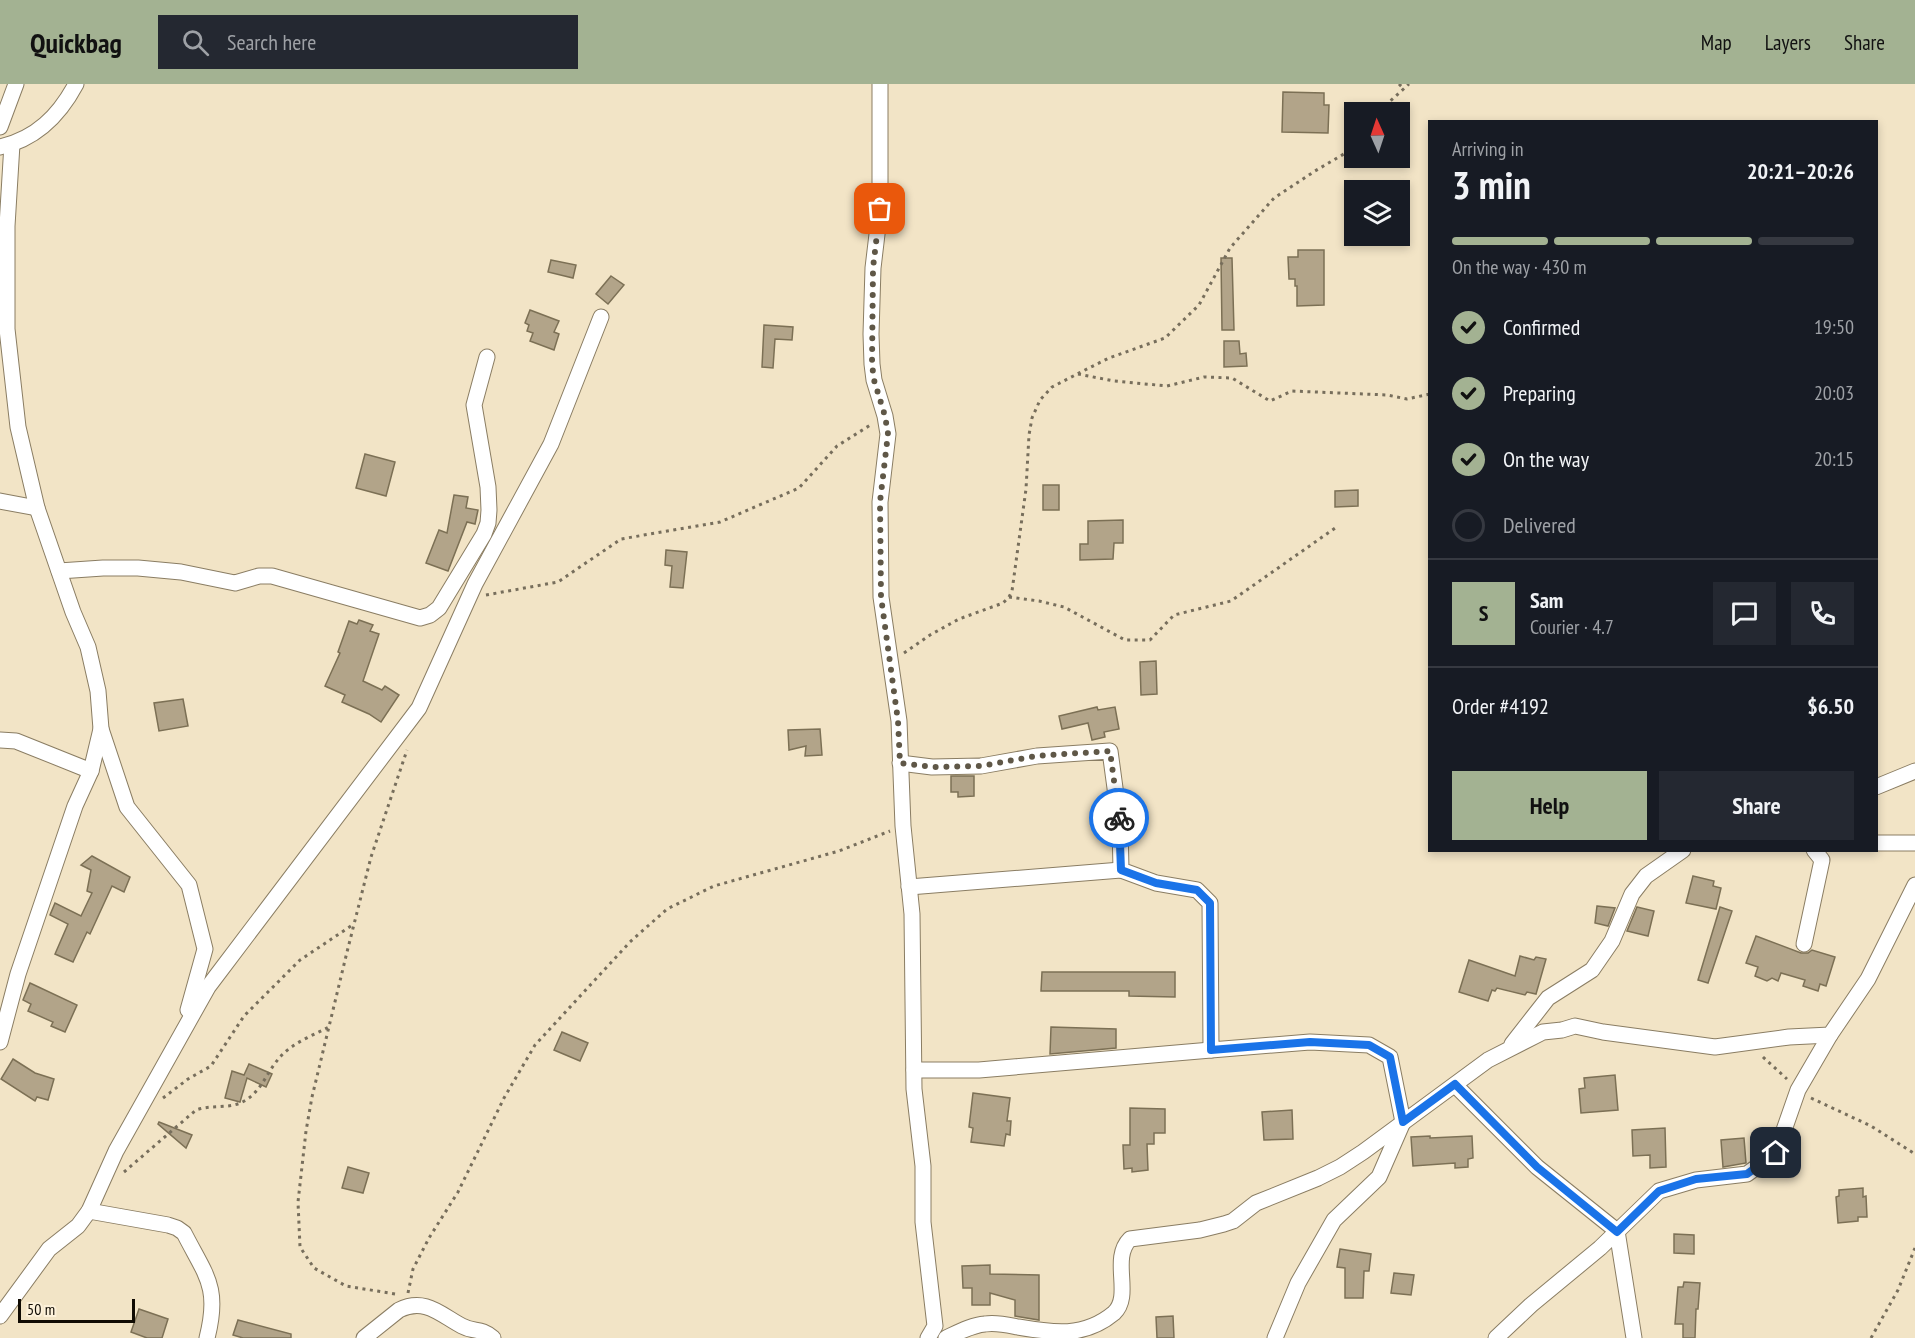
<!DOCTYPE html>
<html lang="en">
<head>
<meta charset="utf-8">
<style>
  :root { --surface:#171b24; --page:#242831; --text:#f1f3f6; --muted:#9ea1a6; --line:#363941; --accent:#a3b292 }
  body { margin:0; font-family:"PT Sans Narrow",sans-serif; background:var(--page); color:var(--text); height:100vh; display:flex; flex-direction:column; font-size:22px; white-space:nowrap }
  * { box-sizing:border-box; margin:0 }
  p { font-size:20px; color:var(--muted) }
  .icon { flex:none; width:33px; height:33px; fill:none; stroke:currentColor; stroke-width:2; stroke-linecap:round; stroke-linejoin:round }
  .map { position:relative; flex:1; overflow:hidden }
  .details { position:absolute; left:1428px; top:36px; width:450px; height:732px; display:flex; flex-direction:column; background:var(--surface); border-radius:0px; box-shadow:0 3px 9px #0003 }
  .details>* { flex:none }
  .needle { width:39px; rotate:357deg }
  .fabs { position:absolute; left:1344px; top:18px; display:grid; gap:12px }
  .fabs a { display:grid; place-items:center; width:66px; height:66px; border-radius:0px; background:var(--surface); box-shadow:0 3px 9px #0003; font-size:30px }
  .scale { position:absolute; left:18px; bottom:15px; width:117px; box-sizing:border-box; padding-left:6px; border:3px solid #100b03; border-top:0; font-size:16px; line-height:21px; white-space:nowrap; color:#100b03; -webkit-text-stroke:4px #fdf1da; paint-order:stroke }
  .pin { position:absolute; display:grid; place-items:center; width:51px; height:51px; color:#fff; margin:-26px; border-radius:12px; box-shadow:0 3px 9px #0006 }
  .courier { position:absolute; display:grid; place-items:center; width:60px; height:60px; margin:-30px; border:4px solid #1a73e8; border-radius:50%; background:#fff; color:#222; box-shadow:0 2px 8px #0007 }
  .overview em { font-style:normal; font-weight:800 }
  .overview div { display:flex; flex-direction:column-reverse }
  .overview { display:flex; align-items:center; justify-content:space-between; height:102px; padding:0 24px }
  h1 { font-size:39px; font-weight:800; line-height:45px }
  .bar { display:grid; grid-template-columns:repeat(4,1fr); gap:9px 6px; align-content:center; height:72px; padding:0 24px }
  .bar i { height:8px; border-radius:4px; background:var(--line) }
  .bar .current { background:var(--accent) }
  .bar p { grid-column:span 4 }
  .line { display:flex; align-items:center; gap:15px; padding:0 24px; border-top:2px solid var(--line) }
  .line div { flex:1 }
  .round { display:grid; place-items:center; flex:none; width:63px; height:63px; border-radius:0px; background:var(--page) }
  ol { padding:0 24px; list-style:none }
  li { display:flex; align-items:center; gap:18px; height:66px }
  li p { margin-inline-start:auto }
  li .icon { padding:6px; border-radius:50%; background:var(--accent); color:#111; stroke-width:4 }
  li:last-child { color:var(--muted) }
  li i { width:33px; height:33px; border:3px solid var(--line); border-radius:50% }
  .cta { display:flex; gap:12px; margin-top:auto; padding:12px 24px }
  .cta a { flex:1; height:69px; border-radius:0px; background:var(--accent); color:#111; font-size:24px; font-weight:800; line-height:69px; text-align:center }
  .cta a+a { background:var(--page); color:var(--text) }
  header { display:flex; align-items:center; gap:36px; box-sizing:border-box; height:84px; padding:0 30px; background:var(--accent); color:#111 }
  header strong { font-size:28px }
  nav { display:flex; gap:33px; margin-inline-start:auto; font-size:21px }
  .search { width:420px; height:54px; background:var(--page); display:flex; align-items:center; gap:15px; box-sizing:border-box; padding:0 21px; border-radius:0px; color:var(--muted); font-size:22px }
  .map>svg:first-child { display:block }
</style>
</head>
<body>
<header>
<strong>Quickbag</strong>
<div class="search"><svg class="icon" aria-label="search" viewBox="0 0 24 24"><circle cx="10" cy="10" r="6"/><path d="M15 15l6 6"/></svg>Search here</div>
<nav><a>Map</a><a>Layers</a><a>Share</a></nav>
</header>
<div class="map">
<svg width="1915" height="1254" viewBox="0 0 1915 1254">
  <rect width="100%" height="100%" fill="#f2e4c6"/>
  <g fill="#b2a489" stroke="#7c7055" stroke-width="1.5">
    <path d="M1283,8L1324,9V21H1329L1328,49L1282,48Z"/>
    <path d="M1298,166H1324V221L1297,222V202H1295V195H1289L1288,173H1298Z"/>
    <path d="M1221,174H1232L1234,246H1222Z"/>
    <path d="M551,176L576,181L573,194L548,188Z"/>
    <path d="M611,192L624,201L608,220L596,210Z"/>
    <path d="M530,226L559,237L554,248L559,250L554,266L530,257L533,249L527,247L529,241L525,239Z"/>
    <path d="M764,241L793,243L792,256L775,255L773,284L762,283Z"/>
    <path d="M1224,257H1239L1240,270L1246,269L1247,282L1224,283Z"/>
    <path d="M365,370L395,378L386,412L356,404Z"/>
    <rect x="1043" y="401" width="16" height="25"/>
    <path d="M1358,406V422L1335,423V407Z"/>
    <path d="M454,411L468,413L466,424L478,426L475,440L467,438L448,487L426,479L439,446L447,449Z"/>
    <path d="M1123,436V459H1114L1113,475L1080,476V460H1088V437Z"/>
    <path d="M666,466L687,468L683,504L670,503L672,482L665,481Z"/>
    <path d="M359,536L373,541L370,547L379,550L363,597L382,606L385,602L399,611L381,638L369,630L342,618L345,611L325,602L340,569L338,568L349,537L357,540Z"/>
    <path d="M1156,577L1157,610L1141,611L1140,578Z"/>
    <path d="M183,615L188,642L159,647L154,619Z"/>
    <path d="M1097,623L1098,626L1115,623L1119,645L1104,648L1105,653L1092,656L1088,639L1062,645L1059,632Z"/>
    <path d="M820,645L822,671L805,672L806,662L789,666L788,646Z"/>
    <path d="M951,692H974V712L958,713V708H951Z"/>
    <path d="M92,772L130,793L124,808L112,802L90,850L87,848L73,878L55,870L68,840L50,831L55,819L81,832L92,809L87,807L91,786L81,781Z"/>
    <path d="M1693,792L1714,797L1713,802L1721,804L1716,825L1686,819Z"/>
    <path d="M1597,822L1615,824L1608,842L1595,839Z"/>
    <path d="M1637,823L1654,827L1648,852L1627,847Z"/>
    <path d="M1720,823L1732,827L1708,899L1698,896Z"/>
    <path d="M1756,852L1801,869H1808L1812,866L1835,873L1826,902L1820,900L1818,907L1803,902L1805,896L1781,889L1778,897L1772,894L1767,897L1755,892L1758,883L1746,879Z"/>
    <path d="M1520,872L1534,876L1536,873L1546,875L1536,910L1527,908L1525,911L1497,904L1495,907L1492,906L1488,917L1459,908L1469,876L1515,892Z"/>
    <path d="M1042,888H1175V913L1129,912V907H1041Z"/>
    <path d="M30,899L77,921L65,948L51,942L53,938L28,927L31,920L23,916Z"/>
    <path d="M1051,943L1116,945V964L1050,970Z"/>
    <path d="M562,948L588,959L580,977L554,966Z"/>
    <path d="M13,975L35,989L54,995L48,1016L37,1013L35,1017L1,995Z"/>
    <path d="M249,980L272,990L266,1003L247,994L240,1018L225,1014L232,987L244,991Z"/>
    <path d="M1615,991L1618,1026L1581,1029L1579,1005L1585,1004L1584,994Z"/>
    <path d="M973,1009L1010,1014L1007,1037H1011L1010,1051L1006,1050L1004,1062L971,1058L973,1044L969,1043Z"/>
    <path d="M1130,1024L1165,1025V1049H1154V1060H1147L1148,1086L1132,1088V1084L1124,1085L1123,1061H1130Z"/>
    <path d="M1292,1026L1293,1055L1264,1056L1262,1028Z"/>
    <path d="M159,1038L192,1051L186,1064L158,1040Z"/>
    <path d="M1665,1044L1666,1083L1650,1084V1071L1633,1072L1632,1046Z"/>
    <path d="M1430,1052V1054L1472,1052L1473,1074L1468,1075V1083L1455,1084V1079L1413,1082L1411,1053Z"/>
    <path d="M1744,1054L1746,1079L1723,1083L1721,1056Z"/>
    <path d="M348,1083L369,1089L363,1109L342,1104Z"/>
    <path d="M1863,1104V1113L1866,1112L1867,1133H1858V1137L1838,1139L1836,1113L1839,1112V1106Z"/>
    <path d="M1674,1150L1694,1151V1170L1674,1169Z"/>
    <path d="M1340,1165L1371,1170L1369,1187H1364L1363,1214H1345V1184L1337,1183Z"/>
    <path d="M990,1181V1190L1039,1191V1236L1015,1232V1216L990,1209V1221H972V1204H963L962,1182Z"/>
    <path d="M1394,1189L1414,1191L1411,1211L1391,1209Z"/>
    <path d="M1684,1198L1700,1199L1698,1225H1696L1695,1254H1683V1240H1675L1678,1203H1683Z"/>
    <path d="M139,1225L168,1235L162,1254H147L131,1248Z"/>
    <path d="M1173,1232L1174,1254H1157L1156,1233Z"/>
    <path d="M238,1236L291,1250V1254H243L233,1251Z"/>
  </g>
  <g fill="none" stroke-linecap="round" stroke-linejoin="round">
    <defs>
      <g id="minor">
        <path d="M880,0V125L873,184L871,250L872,280L874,296L885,332L888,350L880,418L881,513L899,637L903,742L912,830L914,1005L923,1082V1138L935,1242L928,1254"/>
        <path d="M0,43L16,0"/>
        <path d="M0,63C36,55 59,32 76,0"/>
        <path d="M0,417L37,424"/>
        <path d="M59,487L103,484H138L181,488L235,499L259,492H272L420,534L430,531L439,524L484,450L488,439L489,426L488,403L474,321L487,273"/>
        <path d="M101,645L127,723L189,801L205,865L188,926"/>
        <path d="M0,656L16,657L91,687"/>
        <path d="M900,679L932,683L981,682L1037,672L1110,667L1120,741L1121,786L1156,799L1197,806L1210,819L1211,966L1310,958L1369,961L1390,973L1403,1038L1379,1093L1334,1136L1298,1199L1275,1254"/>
        <path d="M1876,703L1915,687"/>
        <path d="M1876,759H1915"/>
        <path d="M909,803L1121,786"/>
        <path d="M1804,860L1822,776L1814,766"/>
        <path d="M0,958L18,890L75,722L91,687L101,645L98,607L88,563L73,528L37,424L18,343L7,245V142L12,60"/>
        <path d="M1512,960L1548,914L1592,886L1612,857L1632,810L1646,792L1683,766"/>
        <path d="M914,986H979L1211,966"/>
        <path d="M1455,1001L1537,1083L1617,1147L1634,1254"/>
        <path d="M89,1127L168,1141L177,1144L184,1149C206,1192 220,1203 207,1254"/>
        <path d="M0,1232L49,1165L78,1142L89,1127L116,1067L208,903L419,624L475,500L551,360L601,233"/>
        <path d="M364,1254L399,1226C425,1213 441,1231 462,1242C475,1249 480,1243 493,1254"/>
        <path d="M946,1254C959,1248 972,1241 985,1240C996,1238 1008,1241 1018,1243C1053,1249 1084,1254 1114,1229C1133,1211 1110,1175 1130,1155L1200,1146L1224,1140L1233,1137L1256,1119L1318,1094L1340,1083L1363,1068L1488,976L1543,948L1562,946L1575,942L1603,948L1715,963L1789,953L1830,951L1868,895L1915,801"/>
        <path d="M1496,1254L1531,1221L1600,1164L1659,1107L1696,1096L1747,1090L1776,1069L1798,1006L1830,951"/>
      </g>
    </defs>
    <use href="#minor" stroke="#8a7d63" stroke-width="17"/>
    <g stroke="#776e5c" stroke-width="3" stroke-dasharray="3 4.5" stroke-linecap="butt">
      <path d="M1399,0L1402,3"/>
      <path d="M1381,28L1388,19L1409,0"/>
      <path d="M1078,290L1114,297L1167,302L1204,293L1232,294L1270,317L1292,307L1387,311L1407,315L1430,310"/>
      <path d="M486,511L558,498L621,455L720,438L799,404L837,362L872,340"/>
      <path d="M1009,513L1039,517L1064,523L1125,556H1150L1174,531L1231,517L1338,442"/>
      <path d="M904,569L930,551L959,535L1003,519L1009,513L1012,507L1026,405L1029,351L1032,334L1040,316L1052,303L1083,287L1109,274L1165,254L1199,221L1230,164L1274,114L1315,87L1354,64"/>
      <path d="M1763,973L1787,995"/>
      <path d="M163,1014L188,995L211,982L244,932L300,876L354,840"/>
      <path d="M1811,1014L1871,1042L1915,1070"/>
      <path d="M124,1088L196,1026C212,1020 231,1026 246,1016C263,1005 267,987 281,972C293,959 313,951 329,943"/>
      <path d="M408,1209L413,1185L429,1154L458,1108L504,1014L535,961L630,858L667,825L714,802L839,767L890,747"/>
      <path d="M395,1210L346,1202L314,1184L300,1163L298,1118L306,1047L312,1013L347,868L371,773L407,666"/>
      <path d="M1871,1254L1898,1206L1915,1164"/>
    </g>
    <use href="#minor" stroke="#fff" stroke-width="15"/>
  </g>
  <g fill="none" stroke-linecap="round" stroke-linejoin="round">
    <path stroke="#5f5747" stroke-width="6" stroke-dasharray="0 10.8" d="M880,125L873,184L872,280L874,296L885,332L888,350L880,418L881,513L898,637L900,679L932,683L981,682L1036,672L1110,667L1119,734"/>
    <path stroke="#1a73e8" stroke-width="8" d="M1119,734L1121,786L1156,799L1197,806L1210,819L1211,966L1310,958L1369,961L1390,973L1403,1038L1455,1000L1537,1083L1617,1148L1659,1107L1696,1095L1747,1090L1776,1069"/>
  </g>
</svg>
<div class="fabs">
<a><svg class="needle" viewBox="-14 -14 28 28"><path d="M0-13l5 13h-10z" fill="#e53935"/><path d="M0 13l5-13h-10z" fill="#9ea1a6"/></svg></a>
<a><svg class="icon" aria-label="layers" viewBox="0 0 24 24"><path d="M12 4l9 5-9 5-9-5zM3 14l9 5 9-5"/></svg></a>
</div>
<div class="scale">50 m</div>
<div class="pin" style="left:880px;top:125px;background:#ea580c"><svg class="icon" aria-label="bag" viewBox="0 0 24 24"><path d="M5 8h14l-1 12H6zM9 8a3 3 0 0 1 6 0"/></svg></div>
<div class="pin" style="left:1776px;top:1069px;background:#1f2937"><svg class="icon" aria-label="home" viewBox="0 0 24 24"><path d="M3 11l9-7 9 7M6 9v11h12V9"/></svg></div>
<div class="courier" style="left:1119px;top:734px"><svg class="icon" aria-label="bike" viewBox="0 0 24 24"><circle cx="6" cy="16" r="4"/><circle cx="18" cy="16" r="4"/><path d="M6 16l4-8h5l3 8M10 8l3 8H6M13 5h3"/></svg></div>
<section class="details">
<div class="overview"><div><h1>3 min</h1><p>Arriving in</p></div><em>20:21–20:26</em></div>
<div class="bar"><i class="current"></i><i class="current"></i><i class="current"></i><i></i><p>On the way · 430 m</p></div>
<ol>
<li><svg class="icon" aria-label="check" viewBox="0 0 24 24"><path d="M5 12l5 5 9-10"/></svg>Confirmed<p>19:50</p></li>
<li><svg class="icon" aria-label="check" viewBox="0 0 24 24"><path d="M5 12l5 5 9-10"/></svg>Preparing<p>20:03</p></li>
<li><svg class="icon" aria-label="check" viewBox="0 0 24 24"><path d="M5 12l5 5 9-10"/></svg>On the way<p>20:15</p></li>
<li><i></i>Delivered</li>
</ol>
<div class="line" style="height:108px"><b class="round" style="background:var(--accent);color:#111">S</b><div><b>Sam</b><p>Courier · 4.7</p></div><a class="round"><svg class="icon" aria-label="chat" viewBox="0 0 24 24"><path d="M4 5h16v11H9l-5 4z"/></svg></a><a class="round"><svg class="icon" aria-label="phone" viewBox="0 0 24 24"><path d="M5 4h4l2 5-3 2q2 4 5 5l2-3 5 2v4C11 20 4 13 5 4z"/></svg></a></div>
<div class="line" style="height:78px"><div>Order #4192</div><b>$6.50</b></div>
<div class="cta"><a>Help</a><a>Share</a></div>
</section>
</div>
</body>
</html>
